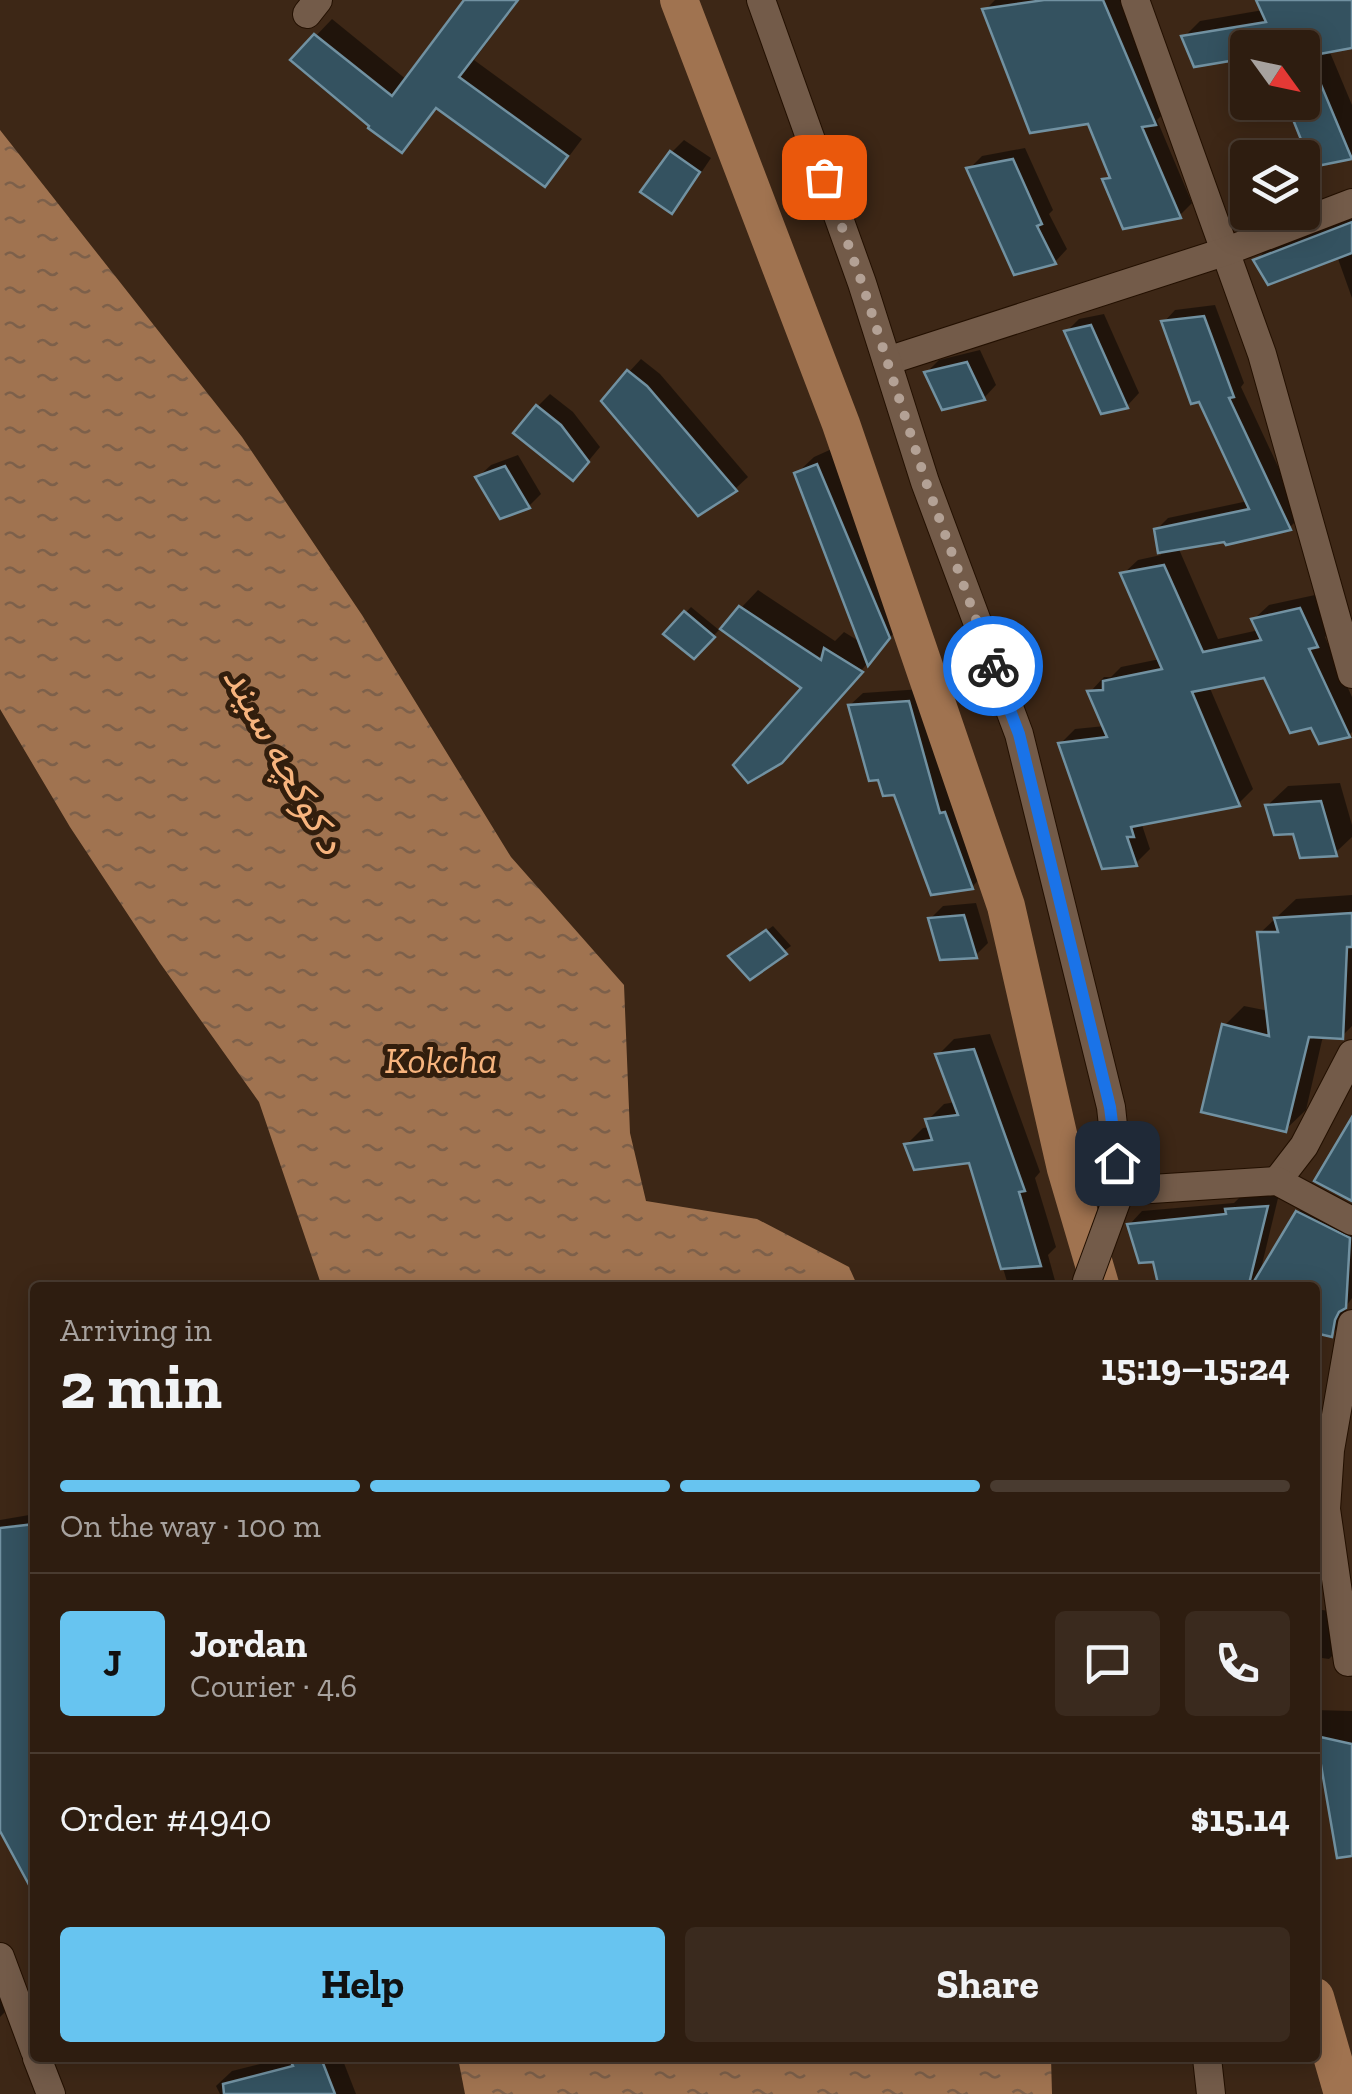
<!DOCTYPE html>
<html lang="en">
<head>
<meta charset="utf-8">
<style>
  :root { --surface:#2e1d10; --page:#3a2a1e; --text:#f1f3f6; --muted:#a7a29f; --line:#493b30; --accent:#67c4f0 }
  body { margin:0; font-family:"Zilla Slab",Vazirmatn,serif; background:var(--page); color:var(--text); height:100vh; display:flex; flex-direction:column; font-size:38px; white-space:nowrap }
  * { box-sizing:border-box; margin:0 }
  p { font-size:32px; color:var(--muted) }
  .icon { flex:none; width:55px; height:55px; fill:none; stroke:currentColor; stroke-width:2; stroke-linecap:round; stroke-linejoin:round }
  .map { position:relative; flex:1; overflow:hidden }
  .sheet { position:absolute; left:30px; top:1282px; width:1290px; height:780px; display:flex; flex-direction:column; background:var(--surface); border-radius:10px; box-shadow:0 5px 25px #0003,0 0 0 2px var(--line) }
  .sheet>* { flex:none }
  .needle { width:65px; rotate:123deg }
  .controls { position:absolute; left:1230px; top:30px; display:grid; gap:20px }
  .controls a { display:grid; place-items:center; width:90px; height:90px; border-radius:10px; background:var(--surface); box-shadow:0 5px 25px #0003,0 0 0 2px var(--line); font-size:50px }
  .pin { position:absolute; display:grid; place-items:center; width:85px; height:85px; color:#fff; margin:-42px; border-radius:20px; box-shadow:0 5px 15px #0006 }
  .courier { position:absolute; display:grid; place-items:center; width:100px; height:100px; margin:-50px; border:8px solid #1a73e8; border-radius:50%; background:#fff; color:#222; box-shadow:0 2px 12px #0007 }
  .summary em { font-style:normal; font-weight:700 }
  .summary div { display:flex; flex-direction:column-reverse }
  .summary { display:flex; align-items:center; justify-content:space-between; height:170px; padding:0 30px }
  h1 { font-size:65px; font-weight:700; line-height:75px }
  .bar { display:grid; grid-template-columns:repeat(4,1fr); gap:15px 10px; align-content:center; height:120px; padding:0 30px }
  .bar i { height:12px; border-radius:8px; background:var(--line) }
  .bar .current { background:var(--accent) }
  .bar p { grid-column:span 4 }
  .line { display:flex; align-items:center; gap:25px; padding:0 30px; border-top:2px solid var(--line) }
  .line div { flex:1 }
  .round { display:grid; place-items:center; flex:none; width:105px; height:105px; border-radius:10px; background:var(--page) }
  .primary-button { display:flex; gap:20px; margin-top:auto; padding:20px 30px }
  .primary-button a { flex:1; height:115px; border-radius:10px; background:var(--accent); color:#111; font-size:40px; font-weight:700; line-height:115px; text-align:center }
  .primary-button a+a { background:var(--page); color:var(--text) }
  .map>svg:first-child { display:block }
</style>
</head>
<body>
<div class="map">
<svg width="1352" height="2094" viewBox="0 0 1352 2094">
  <defs>
    <pattern id="water-ripples" width="26" height="14" patternUnits="userSpaceOnUse" patternTransform="scale(2.5)"><rect width="26" height="14" fill="#a07350"/><path d="M2 4q2-2 4 0t4 0M15 11q2-2 4 0t4 0" fill="none" stroke="#7d604a"/></pattern>
  </defs>
  <rect width="100%" height="100%" fill="#3d2716"/>
  <g fill="url(#water-ripples)">
    <path d="M0,130L242,437L362,615L511,857L624,985L630,1133L646,1201L757,1219L849,1267L858,1287H322L259,1102L160,963L70,827L0,709Z"/>
    <path d="M458,2058H1051L1052,2094H465Z"/>
  </g>
  <g fill="#0007">
    <path d="M468,0H519L474,60L582,139L561,167L544,183L438,106L418,133L402,150L293,60L332,19L407,80Z"/>
    <path d="M995,0H1121L1167,110L1157,120L1192,203L1179,216L1105,180L1111,174L1090,122L985,10Z"/>
    <path d="M1259,0H1352V45L1329,50L1352,105V157L1314,164L1302,102V48L1184,37L1200,21L1263,10Z"/>
    <path d="M684,140L711,158L684,198L671,210L672,152Z"/>
    <path d="M1025,148L1053,210L1049,214L1067,249L1055,262L969,169L982,156Z"/>
    <path d="M1352,218V298L1337,256L1256,260L1265,251Z"/>
    <path d="M1215,305L1244,383L1241,387L1301,516L1289,528L1178,547L1218,639L1259,630L1254,619L1269,605L1315,595L1331,630L1325,637L1352,697V732L1349,735L1313,726L1266,675L1209,686L1253,789L1238,804L1146,821L1142,825L1150,849L1136,863L1060,744L1075,729L1105,726L1090,692L1104,677H1111L1121,667L1160,659L1123,574L1138,560L1161,555L1156,530L1168,518L1248,501L1164,322L1175,310Z"/>
    <path d="M1104,314L1139,393L1127,406L1067,331L1079,319Z"/>
    <path d="M980,350L996,385L984,398L927,372L939,360Z"/>
    <path d="M641,359L660,374L748,477L735,489L629,372Z"/>
    <path d="M550,394L573,412L600,447L586,464L537,407Z"/>
    <path d="M834,448L906,619L799,742L805,688L741,608L758,590L835,641L844,632L862,643L796,474L814,457Z"/>
    <path d="M518,455L541,494L529,506L478,477L491,465Z"/>
    <path d="M691,607L719,630L694,656L667,633Z"/>
    <path d="M922,689L953,801L957,800L984,874L972,887L896,793L850,705L863,693Z"/>
    <path d="M1340,783L1352,825V837L1335,853L1295,831L1268,805L1288,786Z"/>
    <path d="M1352,895V1026L1341,1037L1323,1036L1306,1110L1285,1130L1224,1026L1244,1006L1269,1011L1260,933L1296,899Z"/>
    <path d="M976,903L988,943L976,955L931,918L943,906Z"/>
    <path d="M773,926L791,946L750,976L737,951Z"/>
    <path d="M990,1034L1040,1172L1035,1178L1056,1247L1048,1255L1057,1288H1009L970,1160L907,1144L923,1128L931,1127L928,1120L944,1104L956,1102L938,1055L954,1039Z"/>
    <path d="M1279,1194L1260,1273L1298,1212L1311,1200L1352,1220V1298L1347,1305L1344,1322L1331,1335L1315,1333V1288H1161L1155,1260L1130,1224L1142,1211L1234,1203L1240,1197Z"/>
    <path d="M35,1514V1865L0,1825V1520Z"/>
    <path d="M1315,1609L1337,1612L1342,1646L1329,1659L1315,1657Z"/>
    <path d="M1315,1710L1352,1711V1813L1322,1759L1315,1758Z"/>
    <path d="M0,1980L14,2003L0,2017Z"/>
    <path d="M285,2058H342L356,2094H220L216,2086L232,2071Z"/>
  </g>
  <g fill="none" stroke-linecap="round" stroke-linejoin="round">
    <g stroke="#a07350" stroke-width="38">
      <path d="M679,0L841,424L1006,906L1066,1169L1101,1288"/>
      <path d="M1315,1997L1343,2094"/>
    </g>
  </g>
  <g fill="#345260" stroke="#7191a1" stroke-width="2.5">
    <path d="M464,0H518L459,77L568,156L545,187L436,108L402,153L368,128L369,126L290,60L314,34L392,96Z"/>
    <path d="M1044,0H1103L1156,125L1142,127L1181,218L1123,229L1102,179L1110,178L1088,124L1030,133L982,9Z"/>
    <path d="M1256,0H1352V48L1309,56L1352,159L1312,167L1286,102H1302V48H1248V58L1194,67L1181,36L1266,22Z"/>
    <path d="M670,151L700,172L672,214L640,192Z"/>
    <path d="M1013,159L1042,224L1037,226L1056,264L1014,275L966,168Z"/>
    <path d="M1352,222V253L1268,285L1253,260Z"/>
    <path d="M1204,316L1234,397L1229,398L1291,530L1226,545L1224,542L1158,553L1154,529L1249,509L1199,402L1191,404L1161,321Z"/>
    <path d="M1091,325L1128,408L1101,414L1064,331Z"/>
    <path d="M967,362L985,400L942,410L924,372Z"/>
    <path d="M627,370L647,386L737,491L698,516L601,401Z"/>
    <path d="M536,405L561,425L589,462L573,481L513,433Z"/>
    <path d="M817,464L890,638L868,666L794,473Z"/>
    <path d="M505,466L530,508L500,519L475,477Z"/>
    <path d="M1164,565L1203,652L1261,640L1251,619L1300,608L1318,647L1309,649L1350,737L1319,744L1311,728L1290,733L1264,678L1192,692L1240,806L1131,827L1134,837H1127L1137,866L1102,869L1058,743L1107,737L1087,691L1103,690V681L1162,669L1120,573Z"/>
    <path d="M739,606L821,660L824,648L863,672L782,763L748,783L733,765L801,688L720,629Z"/>
    <path d="M684,611L715,637L694,659L663,634Z"/>
    <path d="M909,701L940,813L945,812L973,889L931,895L894,795L883,796L878,780L869,781L848,705Z"/>
    <path d="M1321,801L1337,856L1300,858L1293,834L1274,835L1265,805Z"/>
    <path d="M1352,913V947H1347L1343,1039L1309,1037L1286,1132L1201,1112L1222,1024L1269,1036L1257,932H1278L1274,918Z"/>
    <path d="M964,915L977,958L940,960L928,918Z"/>
    <path d="M766,930L787,954L750,980L728,956Z"/>
    <path d="M974,1049L1025,1191L1019,1192L1041,1266L1001,1269L969,1163L914,1170L904,1144L932,1140L925,1119L958,1115L935,1054Z"/>
    <path d="M1352,1117V1201L1314,1181Z"/>
    <path d="M1268,1206L1248,1288H1159L1153,1262L1139,1263L1127,1224L1226,1214L1225,1209Z"/>
    <path d="M1296,1211L1350,1238L1346,1308L1339,1312L1335,1320L1332,1337L1315,1333V1288H1250Z"/>
    <path d="M35,1524V1896L0,1831V1528Z"/>
    <path d="M1316,1736L1352,1744V1856L1337,1858Z"/>
    <path d="M289,2058H321L335,2094H224L223,2084L293,2066Z"/>
  </g>
  <g fill="none" stroke-linecap="round" stroke-linejoin="round">
    <defs>
      <g id="minor">
        <path d="M1135,0L1262,354L1352,674"/>
        <path d="M307,14L318,0"/>
        <path d="M887,361L1224,252L1352,203"/>
        <path d="M1277,1181L1304,1146L1352,1054"/>
        <path d="M1120,1191L1277,1181L1352,1221"/>
        <path d="M1348,1662L1326,1509L1330,1450L1352,1324"/>
        <path d="M0,1957L35,2051"/>
        <path d="M37,2058L51,2094"/>
      </g>
      <g id="tertiary">
        <path d="M761,0L862,283L925,482L1019,734L1111,1107L1120,1191L1087,1281V1288"/>
        <path d="M1207,2058L1211,2094"/>
      </g>
    </defs>
    <use href="#minor" stroke="#231001" stroke-width="30"/>
    <use href="#tertiary" stroke="#231001" stroke-width="30"/>
    <use href="#minor" stroke="#735b49" stroke-width="28"/>
    <use href="#tertiary" stroke="#735b49" stroke-width="28"/>
  </g>
  <g fill="none" stroke-linecap="round" stroke-linejoin="round">
    <path stroke="#b3a195" stroke-width="10" stroke-dasharray="0 18" d="M824,177L862,283L926,482L993,666"/>
    <path stroke="#1a73e8" stroke-width="12" d="M993,666L1019,734L1028,771L1110,1107L1117,1163"/>
  </g>
  <g text-anchor="middle" dominant-baseline="central" stroke-width="10" stroke-linejoin="round" paint-order="stroke">
    <g font-size="38" font-style="italic" fill="#f7b47e" stroke="#321e0d">
      <text transform="translate(284 760) rotate(61)">د کوکچه سیند</text>
      <text x="441" y="1060">Kokcha</text>
    </g>
  </g>
</svg>
<div class="controls">
<a><svg class="needle" viewBox="-14 -14 28 28"><path d="M0-13l5 13h-10z" fill="#e53935"/><path d="M0 13l5-13h-10z" fill="#a7a29f"/></svg></a>
<a><svg class="icon" aria-label="layers" viewBox="0 0 24 24"><path d="M12 4l9 5-9 5-9-5zM3 14l9 5 9-5"/></svg></a>
</div>
<div class="pin" style="left:824px;top:177px;background:#ea580c"><svg class="icon" aria-label="bag" viewBox="0 0 24 24"><path d="M5 8h14l-1 12H6zM9 8a3 3 0 0 1 6 0"/></svg></div>
<div class="pin" style="left:1117px;top:1163px;background:#1f2937"><svg class="icon" aria-label="home" viewBox="0 0 24 24"><path d="M3 11l9-7 9 7M6 9v11h12V9"/></svg></div>
<div class="courier" style="left:993px;top:666px"><svg class="icon" aria-label="bike" viewBox="0 0 24 24"><circle cx="6" cy="16" r="4"/><circle cx="18" cy="16" r="4"/><path d="M6 16l4-8h5l3 8M10 8l3 8H6M13 5h3"/></svg></div>
<section class="sheet">
<div class="summary"><div><h1>2 min</h1><p>Arriving in</p></div><em>15:19–15:24</em></div>
<div class="bar"><i class="current"></i><i class="current"></i><i class="current"></i><i></i><p>On the way · 100 m</p></div>
<div class="line" style="height:180px"><b class="round" style="background:var(--accent);color:#111">J</b><div><b>Jordan</b><p>Courier · 4.6</p></div><a class="round"><svg class="icon" aria-label="chat" viewBox="0 0 24 24"><path d="M4 5h16v11H9l-5 4z"/></svg></a><a class="round"><svg class="icon" aria-label="phone" viewBox="0 0 24 24"><path d="M5 4h4l2 5-3 2q2 4 5 5l2-3 5 2v4C11 20 4 13 5 4z"/></svg></a></div>
<div class="line" style="height:130px"><div>Order #4940</div><b>$15.14</b></div>
<div class="primary-button"><a>Help</a><a>Share</a></div>
</section>
</div>
</body>
</html>
